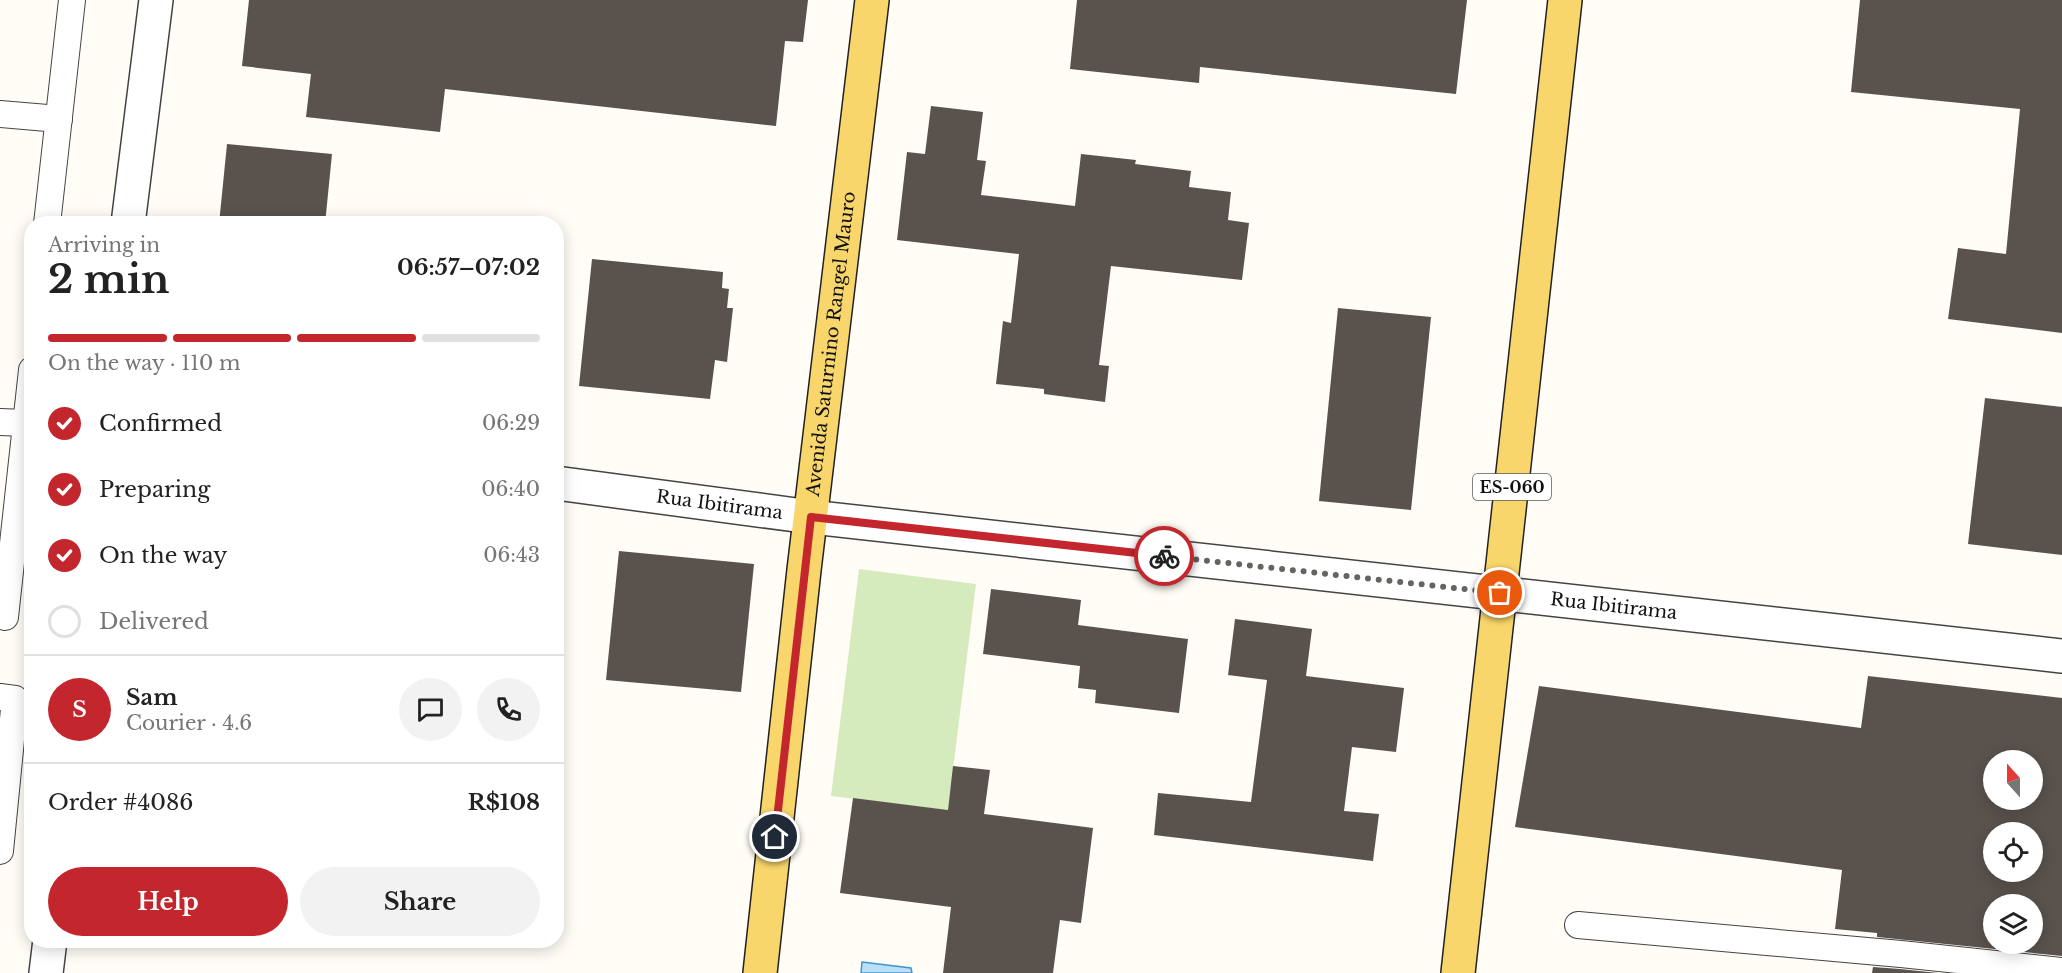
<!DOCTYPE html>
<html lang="en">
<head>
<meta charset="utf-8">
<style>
  :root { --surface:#fff; --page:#f2f2f2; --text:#222; --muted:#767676; --line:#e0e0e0; --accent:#c4262e }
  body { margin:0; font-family:"Libre Baskerville",serif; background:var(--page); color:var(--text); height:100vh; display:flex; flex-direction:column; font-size:22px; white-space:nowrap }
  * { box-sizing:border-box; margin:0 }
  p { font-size:20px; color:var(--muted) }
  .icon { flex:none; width:33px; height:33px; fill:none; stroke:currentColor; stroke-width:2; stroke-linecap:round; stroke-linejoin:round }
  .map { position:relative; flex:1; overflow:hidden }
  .side { position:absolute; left:24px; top:216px; width:540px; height:732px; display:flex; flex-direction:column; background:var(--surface); border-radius:24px; box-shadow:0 3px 15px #0003 }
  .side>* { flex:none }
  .needle { width:39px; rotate:339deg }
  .tools { position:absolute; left:1983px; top:750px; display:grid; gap:12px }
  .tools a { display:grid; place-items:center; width:60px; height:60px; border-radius:50%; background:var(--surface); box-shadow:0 3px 15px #0003; font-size:30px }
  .pin { position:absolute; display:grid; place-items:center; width:51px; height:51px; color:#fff; margin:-26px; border:3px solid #fff; border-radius:50%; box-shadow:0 2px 6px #0007 }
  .courier { position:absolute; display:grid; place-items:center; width:60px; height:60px; margin:-30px; border:4px solid #c4262e; border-radius:50%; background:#fff; color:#222; box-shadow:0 2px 8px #0007 }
  .overview em { font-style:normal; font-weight:700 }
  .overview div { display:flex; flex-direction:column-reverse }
  .overview { display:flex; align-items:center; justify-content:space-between; height:102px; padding:0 24px }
  h1 { font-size:39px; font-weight:700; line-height:45px }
  .bar { display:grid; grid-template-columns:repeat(4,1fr); gap:9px 6px; align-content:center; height:72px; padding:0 24px }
  .bar i { height:8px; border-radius:4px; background:var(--line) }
  .bar .current { background:var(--accent) }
  .bar p { grid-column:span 4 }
  .line { display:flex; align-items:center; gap:15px; padding:0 24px; border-top:2px solid var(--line) }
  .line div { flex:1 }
  .round { display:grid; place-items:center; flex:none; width:63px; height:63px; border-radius:32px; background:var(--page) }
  ol { padding:0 24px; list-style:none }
  li { display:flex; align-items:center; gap:18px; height:66px }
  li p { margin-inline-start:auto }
  li .icon { padding:6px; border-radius:50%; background:var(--accent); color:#fff; stroke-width:4 }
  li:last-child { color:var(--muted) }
  li i { width:33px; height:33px; border:3px solid var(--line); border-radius:50% }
  .cta { display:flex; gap:12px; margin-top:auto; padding:12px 24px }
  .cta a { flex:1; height:69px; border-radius:36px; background:var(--accent); color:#fff; font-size:24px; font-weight:700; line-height:69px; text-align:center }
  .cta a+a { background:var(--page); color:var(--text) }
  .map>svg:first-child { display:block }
</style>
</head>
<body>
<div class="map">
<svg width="2062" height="973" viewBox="0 0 2062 973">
  <rect width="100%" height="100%" fill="#fffdf5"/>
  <path fill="#d5ebbd" d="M859,569L976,584L948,810L831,796Z"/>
  <path fill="#b9e0f7" stroke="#3f96cf" stroke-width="1.5" d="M862,962L911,968L912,973H861Z"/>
  <g fill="#5a524d" fill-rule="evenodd">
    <path d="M249,0H808L803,42L785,41L776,126L445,89L440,132L306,117L311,74L242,66Z"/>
    <path d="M1077,0H1467L1456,94L1200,67L1199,83L1070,69Z"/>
    <path d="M1860,0H2062V333L1948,319L1958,248L2006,254L2020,109L1851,92Z"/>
    <path d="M931,106L983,112L977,160L986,161L981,195L1075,206L1081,154L1136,160L1135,164L1191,171L1189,187L1231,192L1228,220L1249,223L1242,280L1111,266L1099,365L1109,366L1105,402L1044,394V389L996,384L1003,321L1011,323L1019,254L897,240L907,152L925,154Z"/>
    <path d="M227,144L332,154L325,224H219Z"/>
    <path d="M592,259L723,272L722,288L729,289L727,308H733L727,362L715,360L710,399L579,386Z"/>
    <path d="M1338,308L1431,317L1411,510L1319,501Z"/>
    <path d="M1985,398L2062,407V555L1968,544Z"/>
    <path d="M619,551L754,564L741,692L606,680Z"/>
    <path d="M991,589L1081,600L1078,625L1188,639L1179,713L1095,703L1096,690L1078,688L1080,666L983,654Z"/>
    <path d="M1235,619L1312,629L1306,676L1404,688L1396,752L1352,747L1344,811L1379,814L1373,861L1154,835L1158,793L1251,802L1267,680L1228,675Z"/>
    <path d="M1868,676L2062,698V956L1877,937V933L1835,929L1842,870L1515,827L1539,686L1861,728ZM1994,760H2032V800H1994ZM1994,832H2032V872H1994ZM1994,904H2032V944H1994Z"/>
    <path d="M953,766L990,770L984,814L1093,828L1081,923L1060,920L1053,973H943L951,907L840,893L853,798L948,810Z"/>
    <path d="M1873,967L1900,969L1938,973H1872Z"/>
  </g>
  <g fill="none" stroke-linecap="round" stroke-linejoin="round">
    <defs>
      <g id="service">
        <path d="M0,114L59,119"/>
        <path d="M47,224L72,0"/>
        <path d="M0,422L26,423"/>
        <path d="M5,617L32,370"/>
        <path d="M0,697L15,699L0,851"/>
        <path d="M1578,925L1901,954L2062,971"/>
      </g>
      <g id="minor">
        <path id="s1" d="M556,483L811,517L2062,656"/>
      </g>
      <g id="tertiary">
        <path d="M128,224L156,0"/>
        <path d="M46,973L50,940"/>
      </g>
      <g id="primary">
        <path id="s2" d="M760,973L804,570L872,0"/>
        <path d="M1458,973L1565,0"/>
      </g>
    </defs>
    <use href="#service" stroke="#444" stroke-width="28"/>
    <use href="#minor" stroke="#444" stroke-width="36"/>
    <use href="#tertiary" stroke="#444" stroke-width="36"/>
    <use href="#primary" stroke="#222" stroke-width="36"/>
    <use href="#service" stroke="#fff" stroke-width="26"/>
    <use href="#minor" stroke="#fff" stroke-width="33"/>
    <use href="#tertiary" stroke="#fff" stroke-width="33"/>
    <use href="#primary" stroke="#f9d66b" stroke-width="33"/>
  </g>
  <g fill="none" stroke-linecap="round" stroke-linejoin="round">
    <path stroke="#646461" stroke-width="6" stroke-dasharray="0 10.8" d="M1164,556L1500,593"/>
    <path stroke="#c4262e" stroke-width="8" d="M775,837L811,517L1164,556"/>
  </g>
  <g text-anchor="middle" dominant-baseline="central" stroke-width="6" stroke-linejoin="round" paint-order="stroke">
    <rect fill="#fff" stroke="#585858" stroke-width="1.5" x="1473" y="474" width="78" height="26" rx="4.5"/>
    <g font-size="16" font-weight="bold" fill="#111">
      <text x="1512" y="487">ES-060</text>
    </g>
    <g font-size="18" fill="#111" stroke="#fff">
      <text stroke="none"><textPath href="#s2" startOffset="633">Avenida Saturnino Rangel Mauro</textPath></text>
      <text stroke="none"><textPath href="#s1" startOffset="165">Rua Ibitirama</textPath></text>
      <text stroke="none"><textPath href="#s1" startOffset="1065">Rua Ibitirama</textPath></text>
    </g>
  </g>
</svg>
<div class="tools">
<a><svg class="needle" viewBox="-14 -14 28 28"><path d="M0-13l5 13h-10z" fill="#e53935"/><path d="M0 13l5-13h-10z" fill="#767676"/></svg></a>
<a><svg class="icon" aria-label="locate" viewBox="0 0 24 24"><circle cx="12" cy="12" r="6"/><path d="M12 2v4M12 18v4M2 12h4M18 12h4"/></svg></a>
<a><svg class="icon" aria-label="layers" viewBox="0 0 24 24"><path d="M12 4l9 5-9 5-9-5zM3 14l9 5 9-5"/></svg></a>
</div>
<div class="pin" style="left:1500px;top:593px;background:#ea580c"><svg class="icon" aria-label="bag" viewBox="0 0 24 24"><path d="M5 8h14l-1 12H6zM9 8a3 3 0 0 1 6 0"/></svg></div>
<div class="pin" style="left:775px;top:837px;background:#1f2937"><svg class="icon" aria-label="home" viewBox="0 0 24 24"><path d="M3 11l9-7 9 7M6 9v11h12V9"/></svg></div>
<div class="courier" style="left:1164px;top:556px"><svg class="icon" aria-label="bike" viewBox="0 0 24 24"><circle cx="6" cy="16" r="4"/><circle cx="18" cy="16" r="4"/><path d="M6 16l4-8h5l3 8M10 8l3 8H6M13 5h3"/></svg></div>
<section class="side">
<div class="overview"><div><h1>2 min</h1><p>Arriving in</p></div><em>06:57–07:02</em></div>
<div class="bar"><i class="current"></i><i class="current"></i><i class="current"></i><i></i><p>On the way · 110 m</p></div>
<ol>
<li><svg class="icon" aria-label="check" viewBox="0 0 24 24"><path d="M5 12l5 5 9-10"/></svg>Confirmed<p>06:29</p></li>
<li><svg class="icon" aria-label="check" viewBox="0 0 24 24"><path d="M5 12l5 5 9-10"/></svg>Preparing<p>06:40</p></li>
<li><svg class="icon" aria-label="check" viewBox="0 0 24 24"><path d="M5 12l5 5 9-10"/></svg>On the way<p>06:43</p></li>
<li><i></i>Delivered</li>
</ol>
<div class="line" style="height:108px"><b class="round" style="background:var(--accent);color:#fff">S</b><div><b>Sam</b><p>Courier · 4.6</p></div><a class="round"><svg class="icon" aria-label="chat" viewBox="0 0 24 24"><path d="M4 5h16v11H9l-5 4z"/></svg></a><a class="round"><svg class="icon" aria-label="phone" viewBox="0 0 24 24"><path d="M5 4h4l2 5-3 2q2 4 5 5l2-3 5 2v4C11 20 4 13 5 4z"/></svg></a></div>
<div class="line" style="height:78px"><div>Order #4086</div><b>R$108</b></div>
<div class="cta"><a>Help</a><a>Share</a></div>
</section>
</div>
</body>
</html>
